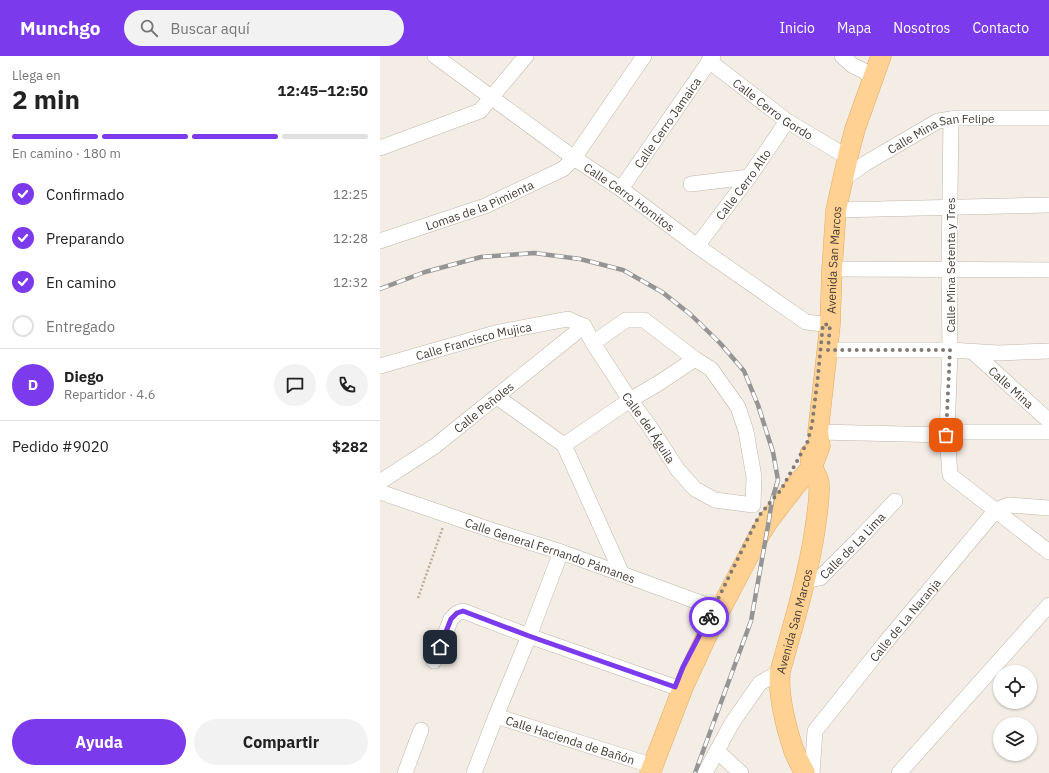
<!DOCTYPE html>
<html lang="es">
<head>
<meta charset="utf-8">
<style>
  :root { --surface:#fff; --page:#f2f2f2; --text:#222; --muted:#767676; --line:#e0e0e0; --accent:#7c3aed }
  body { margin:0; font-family:"IBM Plex Sans",sans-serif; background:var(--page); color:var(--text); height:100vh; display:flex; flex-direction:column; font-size:15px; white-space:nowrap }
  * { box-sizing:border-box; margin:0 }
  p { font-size:13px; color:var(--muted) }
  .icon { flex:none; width:22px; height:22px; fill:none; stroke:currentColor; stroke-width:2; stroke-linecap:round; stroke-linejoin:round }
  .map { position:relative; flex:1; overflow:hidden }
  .side { display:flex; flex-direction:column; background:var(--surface); width:380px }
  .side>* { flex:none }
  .fabs { position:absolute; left:613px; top:609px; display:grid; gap:8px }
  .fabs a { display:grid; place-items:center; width:44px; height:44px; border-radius:50%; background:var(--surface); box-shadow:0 1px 3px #0004; font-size:20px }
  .pin { position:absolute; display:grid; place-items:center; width:34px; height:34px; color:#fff; margin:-17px; border-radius:8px; box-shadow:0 2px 6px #0006 }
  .courier { position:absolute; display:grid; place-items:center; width:40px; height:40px; margin:-20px; border:3px solid #7c3aed; border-radius:50%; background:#fff; color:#222; box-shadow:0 1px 5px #0007 }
  .summary em { font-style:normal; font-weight:700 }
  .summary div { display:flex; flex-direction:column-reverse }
  .summary { display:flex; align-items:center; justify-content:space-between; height:68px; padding:0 12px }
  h1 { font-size:26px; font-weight:700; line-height:30px }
  .bar { display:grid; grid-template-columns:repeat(4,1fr); gap:6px 4px; align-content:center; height:48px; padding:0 12px }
  .bar i { height:5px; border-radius:3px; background:var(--line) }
  .bar .on { background:var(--accent) }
  .bar p { grid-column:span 4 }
  .line { display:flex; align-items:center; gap:10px; padding:0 12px; border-top:1px solid var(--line) }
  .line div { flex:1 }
  .round { display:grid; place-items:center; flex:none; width:42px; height:42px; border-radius:21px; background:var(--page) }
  ol { padding:0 12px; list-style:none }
  li { display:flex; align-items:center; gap:12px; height:44px }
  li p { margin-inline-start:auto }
  li .icon { padding:4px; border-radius:50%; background:var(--accent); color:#fff; stroke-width:4 }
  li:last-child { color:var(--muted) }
  li i { width:22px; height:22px; border:2px solid var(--line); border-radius:50% }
  .cta { display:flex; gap:8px; margin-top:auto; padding:8px 12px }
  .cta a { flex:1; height:46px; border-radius:24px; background:var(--accent); color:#fff; font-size:16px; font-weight:700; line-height:46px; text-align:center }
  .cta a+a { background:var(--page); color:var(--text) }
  header { display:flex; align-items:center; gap:24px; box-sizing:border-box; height:56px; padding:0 20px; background:var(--accent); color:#fff }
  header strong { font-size:19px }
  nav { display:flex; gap:22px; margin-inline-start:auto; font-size:14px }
  .search { width:280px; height:36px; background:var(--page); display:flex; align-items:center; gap:10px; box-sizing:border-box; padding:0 14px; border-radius:22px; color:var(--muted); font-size:15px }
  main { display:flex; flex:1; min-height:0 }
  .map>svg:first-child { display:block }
</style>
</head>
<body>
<header>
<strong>Munchgo</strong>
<div class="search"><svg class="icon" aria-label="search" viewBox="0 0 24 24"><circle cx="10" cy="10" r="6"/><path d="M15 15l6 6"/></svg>Buscar aquí</div>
<nav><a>Inicio</a><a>Mapa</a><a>Nosotros</a><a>Contacto</a></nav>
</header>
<main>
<section class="side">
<div class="summary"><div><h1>2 min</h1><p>Llega en</p></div><em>12:45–12:50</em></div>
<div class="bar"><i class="on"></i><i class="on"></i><i class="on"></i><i></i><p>En camino · 180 m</p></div>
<ol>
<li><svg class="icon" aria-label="check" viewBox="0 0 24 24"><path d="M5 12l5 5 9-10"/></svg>Confirmado<p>12:25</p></li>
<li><svg class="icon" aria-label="check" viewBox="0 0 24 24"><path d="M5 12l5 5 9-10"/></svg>Preparando<p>12:28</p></li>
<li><svg class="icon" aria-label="check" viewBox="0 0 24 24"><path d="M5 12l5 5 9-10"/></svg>En camino<p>12:32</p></li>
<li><i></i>Entregado</li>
</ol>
<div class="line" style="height:72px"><b class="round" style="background:var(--accent);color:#fff">D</b><div><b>Diego</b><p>Repartidor · 4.6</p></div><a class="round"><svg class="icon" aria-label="chat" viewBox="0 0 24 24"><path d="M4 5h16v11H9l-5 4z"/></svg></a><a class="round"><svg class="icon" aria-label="phone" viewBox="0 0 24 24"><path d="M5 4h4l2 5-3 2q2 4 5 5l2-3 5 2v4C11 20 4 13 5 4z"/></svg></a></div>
<div class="line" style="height:52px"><div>Pedido #9020</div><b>$282</b></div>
<div class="cta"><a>Ayuda</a><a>Compartir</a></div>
</section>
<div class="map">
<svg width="669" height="717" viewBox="0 0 669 717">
  <rect width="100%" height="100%" fill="#f3ede5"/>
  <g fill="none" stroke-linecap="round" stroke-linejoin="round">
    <defs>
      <g id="minor">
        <path id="s1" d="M55,0L194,102L241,133L317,190L426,266L450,269"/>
        <path d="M462,0L472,9L484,15L492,23"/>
        <path id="s2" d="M329,5L407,65L459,96"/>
        <path d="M571,63L569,213L570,294L567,379L570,419L669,496"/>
        <path d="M0,92L100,55L146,0"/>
        <path id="s3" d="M463,123L486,107L558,65L578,62H669"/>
        <path d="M311,128L369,121"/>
        <path id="s4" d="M241,133L333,0"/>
        <path d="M456,154L669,149"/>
        <path id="s5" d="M0,185L105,150L183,113L194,102L264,0"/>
        <path id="s6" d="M317,190L369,121L407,65"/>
        <path d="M452,213L669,214"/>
        <path d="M448,294H570L618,297L669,295"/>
        <path id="s7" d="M593,296L669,365"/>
        <path id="s8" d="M0,310L119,276L188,263L204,270L213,287L250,344L270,371L298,414L315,433L335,444L373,449L374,421L366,375L358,351L331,313L315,303L264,264H246L213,287"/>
        <path d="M117,341L184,389L242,518"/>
        <path d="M438,376L567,379L579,376H669"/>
        <path d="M184,389L250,344L279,327L315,303"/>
        <path id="s9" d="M0,426L55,390L204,270"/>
        <path id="s10" d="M0,436L117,476L181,496L242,518L340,554"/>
        <path id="s11" d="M424,525L440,522L480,482L515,445"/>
        <path d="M54,605L71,563L77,557L83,555L149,580L295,631"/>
        <path id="s12" d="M116,660L264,707"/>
        <path d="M337,695L361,717"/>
        <path d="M25,717L41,674"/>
        <path d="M94,717L116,660L149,580L181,496"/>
        <path d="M325,717L352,667L380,627L400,616"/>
        <path id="s13" d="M432,717L435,675L505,587L616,454L629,449L669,452"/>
        <path d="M519,717L669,549"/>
      </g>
      <g id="major">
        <path id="s14" d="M270,717L304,629L328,577L380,478L389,464L416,429L432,411L440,390L438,376L450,269L452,213L456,154L469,96L475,73L501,0"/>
        <path id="s15" d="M425,717C421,710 417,702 414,695C406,671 398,640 400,616C413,569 428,521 435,473C437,458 440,442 439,427C438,420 434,417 432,410C431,407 430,402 430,398"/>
      </g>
    </defs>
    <use href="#minor" stroke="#c1b6aa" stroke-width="16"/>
    <use href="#major" stroke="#e5ab60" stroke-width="21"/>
    <path stroke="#c0ad98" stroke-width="2.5" stroke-dasharray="2 2" stroke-linecap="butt" d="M38,542L63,471"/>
    <use href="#minor" stroke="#fff" stroke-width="15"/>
    <use href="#major" stroke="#ffd192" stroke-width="20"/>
    <defs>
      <path id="rail" d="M0,233L45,216L101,201L154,197L200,203L243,214L282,236L310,258L340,287L364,315L378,349L393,396L398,424L392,444L389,464L371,565L315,717"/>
    </defs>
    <use href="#rail" stroke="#959595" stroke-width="4.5"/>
    <use href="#rail" stroke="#fff" stroke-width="3" stroke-dasharray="9" stroke-linecap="butt"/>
  </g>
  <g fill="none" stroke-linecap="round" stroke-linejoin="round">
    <path stroke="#827a72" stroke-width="4" stroke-dasharray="0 7.2" d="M329,561L379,460L392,444L401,434L427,387L432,369L438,320L443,268L450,269L448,294H570L566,379"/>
    <path stroke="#7c3aed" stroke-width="5" d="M60,591L71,563L77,557L83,555L149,580L295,631L303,611L329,561"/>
  </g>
  <g text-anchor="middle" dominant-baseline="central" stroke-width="4" stroke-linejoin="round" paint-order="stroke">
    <g font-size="12" fill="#453c34" stroke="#fff">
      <text stroke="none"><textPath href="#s2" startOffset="80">Calle Cerro Gordo</textPath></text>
      <text stroke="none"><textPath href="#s4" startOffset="81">Calle Cerro Jamaica</textPath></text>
      <text stroke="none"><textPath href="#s3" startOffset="111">Calle Mina San Felipe</textPath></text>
      <text stroke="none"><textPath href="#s6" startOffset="77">Calle Cerro Alto</textPath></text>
      <text stroke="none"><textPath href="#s1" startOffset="240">Calle Cerro Hornitos</textPath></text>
      <text stroke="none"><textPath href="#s5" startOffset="106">Lomas de la Pimienta</textPath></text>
      <text stroke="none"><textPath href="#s14" startOffset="558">Avenida San Marcos</textPath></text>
      <text transform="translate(570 209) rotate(-90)">Calle Mina Setenta y Tres</text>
      <text stroke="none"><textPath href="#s8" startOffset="97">Calle Francisco Mujica</textPath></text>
      <text stroke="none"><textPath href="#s7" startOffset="52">Calle Mina</textPath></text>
      <text stroke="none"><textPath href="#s9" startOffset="128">Calle Peñoles</textPath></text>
      <text stroke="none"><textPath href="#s8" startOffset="332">Calle del Águila</textPath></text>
      <text stroke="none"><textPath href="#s11" startOffset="62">Calle de La Lima</textPath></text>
      <text stroke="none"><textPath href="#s10" startOffset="180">Calle General Fernando Pámanes</textPath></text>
      <text stroke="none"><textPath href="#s13" startOffset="185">Calle de La Naranja</textPath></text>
      <text stroke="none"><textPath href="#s15" startOffset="158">Avenida San Marcos</textPath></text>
      <text stroke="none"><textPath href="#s12" startOffset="78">Calle Hacienda de Bañón</textPath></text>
    </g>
  </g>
</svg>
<div class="fabs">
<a><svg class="icon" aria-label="locate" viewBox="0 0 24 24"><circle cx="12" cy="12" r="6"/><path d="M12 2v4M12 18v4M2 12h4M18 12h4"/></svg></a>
<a><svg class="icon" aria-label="layers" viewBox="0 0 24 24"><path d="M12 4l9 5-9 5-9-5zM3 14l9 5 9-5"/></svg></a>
</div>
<div class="pin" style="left:566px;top:379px;background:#ea580c"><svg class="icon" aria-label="bag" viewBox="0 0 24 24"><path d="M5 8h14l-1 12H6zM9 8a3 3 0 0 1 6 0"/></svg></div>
<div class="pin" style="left:60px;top:591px;background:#1f2937"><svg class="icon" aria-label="home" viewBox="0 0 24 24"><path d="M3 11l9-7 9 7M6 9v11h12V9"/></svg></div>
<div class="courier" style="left:329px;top:561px"><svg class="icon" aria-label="bike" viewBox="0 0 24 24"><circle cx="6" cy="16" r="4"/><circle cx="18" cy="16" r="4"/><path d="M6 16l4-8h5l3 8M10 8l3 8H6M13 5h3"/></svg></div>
</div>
</main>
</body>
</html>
